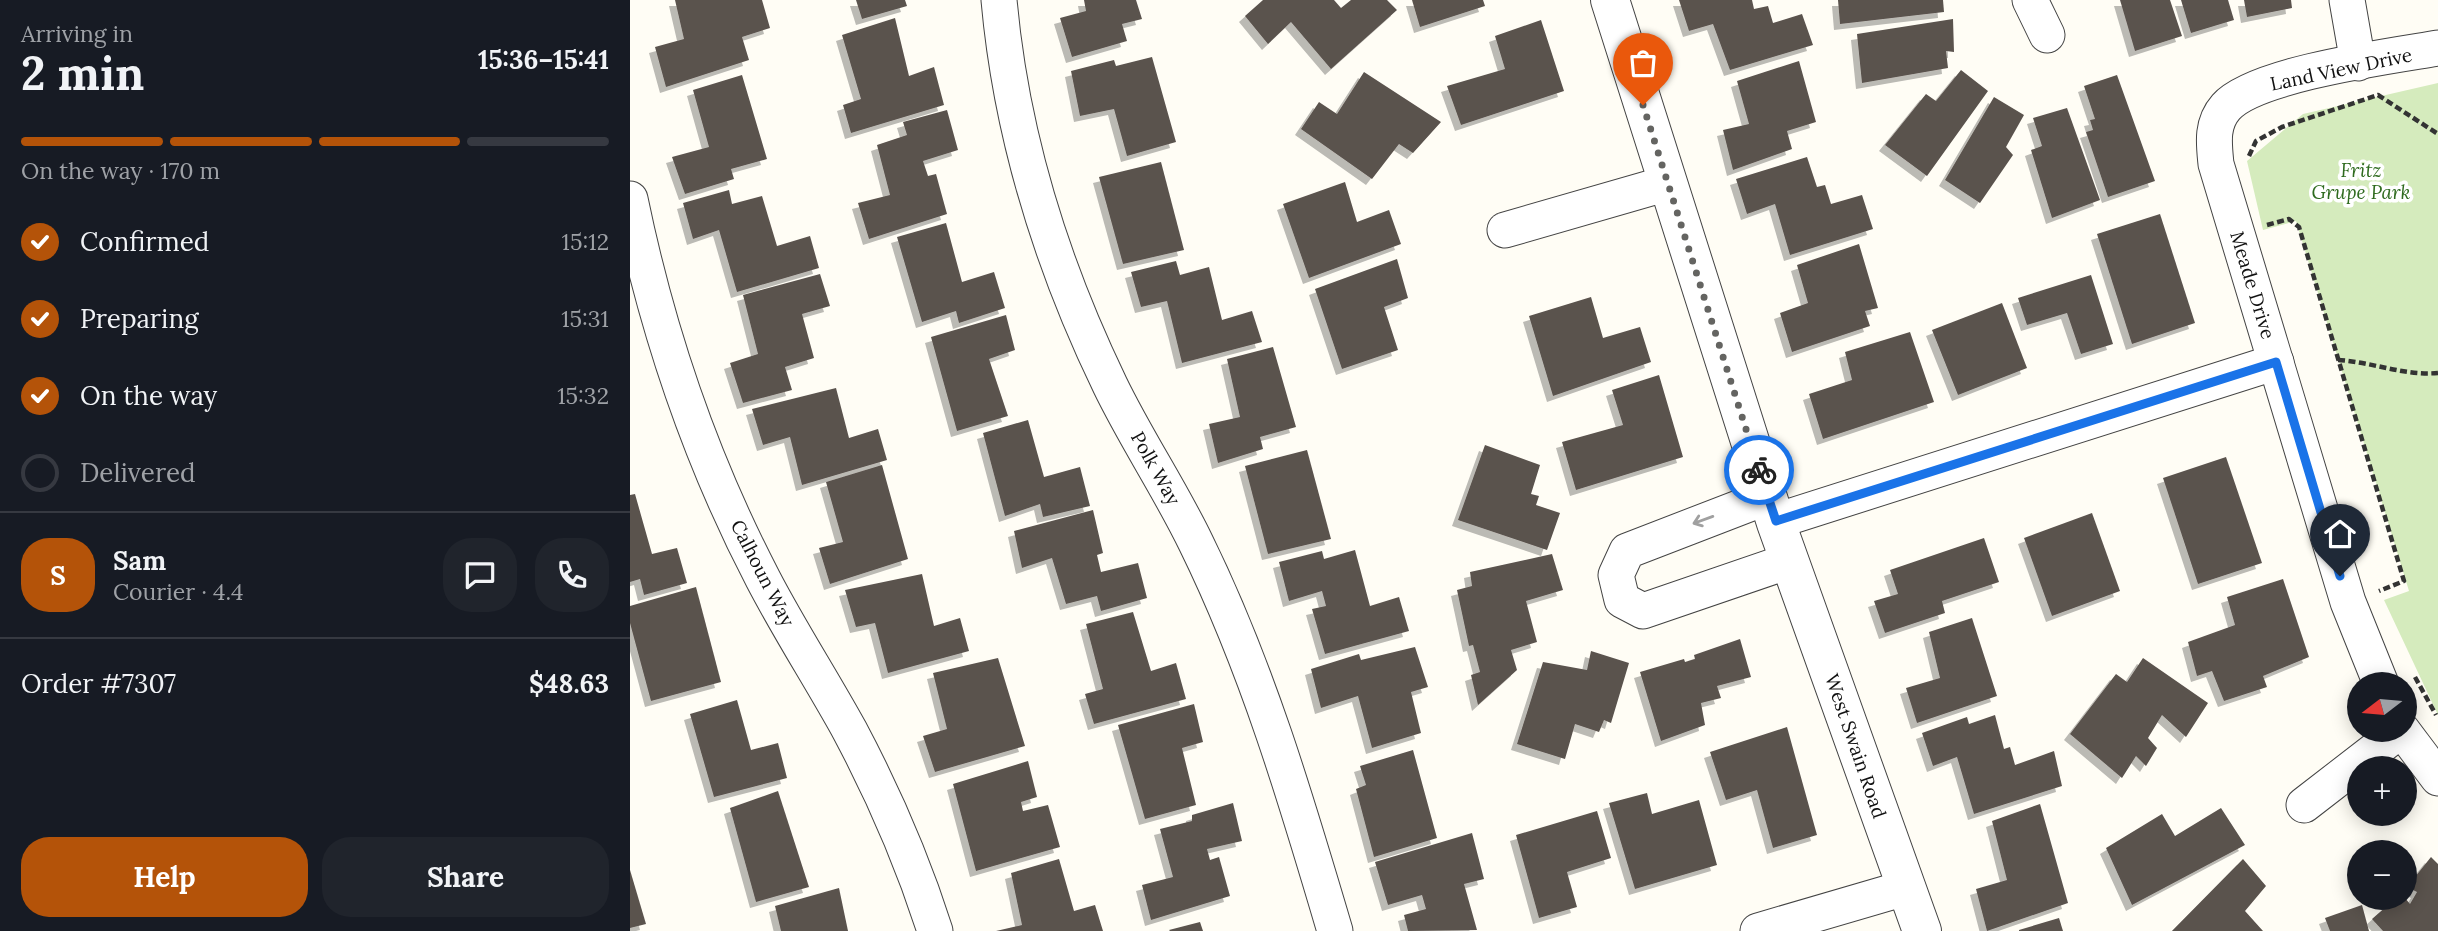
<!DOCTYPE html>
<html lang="en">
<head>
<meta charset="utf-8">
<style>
  :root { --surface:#171b24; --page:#20242c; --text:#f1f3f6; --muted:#9ea1a6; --line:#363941; --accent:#b45309 }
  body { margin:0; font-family:Lora,serif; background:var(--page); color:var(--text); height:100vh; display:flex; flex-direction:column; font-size:26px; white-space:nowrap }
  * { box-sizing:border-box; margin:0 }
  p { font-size:23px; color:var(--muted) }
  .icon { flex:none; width:38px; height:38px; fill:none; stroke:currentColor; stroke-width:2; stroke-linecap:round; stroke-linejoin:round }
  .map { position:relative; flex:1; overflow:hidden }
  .panel { display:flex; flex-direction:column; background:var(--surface); width:630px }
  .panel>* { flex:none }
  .needle { width:46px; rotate:254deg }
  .buttons { position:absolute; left:1717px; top:672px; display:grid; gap:14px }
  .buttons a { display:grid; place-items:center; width:70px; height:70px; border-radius:50%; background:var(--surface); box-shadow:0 4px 18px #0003; font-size:35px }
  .pin { position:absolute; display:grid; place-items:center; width:60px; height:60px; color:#fff; margin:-72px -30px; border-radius:50% 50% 50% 0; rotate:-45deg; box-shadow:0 0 7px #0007 }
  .pin .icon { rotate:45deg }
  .courier { position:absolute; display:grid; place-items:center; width:70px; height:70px; margin:-35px; border:5px solid #1a73e8; border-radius:50%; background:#fff; color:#222; box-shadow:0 2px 9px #0007 }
  .summary em { font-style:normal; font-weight:700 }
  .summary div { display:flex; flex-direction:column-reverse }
  .summary { display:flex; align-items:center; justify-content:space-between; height:119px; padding:0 21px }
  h1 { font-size:46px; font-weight:700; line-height:52px }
  .bar { display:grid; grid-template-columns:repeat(4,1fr); gap:10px 7px; align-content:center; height:84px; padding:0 21px }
  .bar i { height:9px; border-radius:5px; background:var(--line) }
  .bar .on { background:var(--accent) }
  .bar p { grid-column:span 4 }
  .line { display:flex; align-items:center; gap:18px; padding:0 21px; border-top:2px solid var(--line) }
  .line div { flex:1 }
  .round { display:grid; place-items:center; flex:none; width:74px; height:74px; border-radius:28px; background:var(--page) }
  ol { padding:0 21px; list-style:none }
  li { display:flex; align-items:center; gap:21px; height:77px }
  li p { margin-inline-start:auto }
  li .icon { padding:7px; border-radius:50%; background:var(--accent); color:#fff; stroke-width:4 }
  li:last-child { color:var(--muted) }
  li i { width:38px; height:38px; border:4px solid var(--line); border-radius:50% }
  .button { display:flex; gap:14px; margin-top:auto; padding:14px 21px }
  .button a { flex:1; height:80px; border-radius:28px; background:var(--accent); color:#fff; font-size:28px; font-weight:700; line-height:80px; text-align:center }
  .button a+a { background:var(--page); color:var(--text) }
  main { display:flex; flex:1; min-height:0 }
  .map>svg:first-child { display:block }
</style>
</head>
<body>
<main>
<section class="panel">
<div class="summary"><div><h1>2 min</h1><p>Arriving in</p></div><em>15:36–15:41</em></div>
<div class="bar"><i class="on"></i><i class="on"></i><i class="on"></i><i></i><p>On the way · 170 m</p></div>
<ol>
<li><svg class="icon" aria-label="check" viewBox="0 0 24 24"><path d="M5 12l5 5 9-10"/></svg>Confirmed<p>15:12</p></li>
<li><svg class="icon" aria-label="check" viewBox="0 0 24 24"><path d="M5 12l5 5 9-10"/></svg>Preparing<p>15:31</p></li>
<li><svg class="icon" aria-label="check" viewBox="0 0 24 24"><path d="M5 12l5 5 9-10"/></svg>On the way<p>15:32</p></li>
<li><i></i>Delivered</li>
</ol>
<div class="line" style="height:126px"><b class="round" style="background:var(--accent);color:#fff">S</b><div><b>Sam</b><p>Courier · 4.4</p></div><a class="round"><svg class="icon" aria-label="chat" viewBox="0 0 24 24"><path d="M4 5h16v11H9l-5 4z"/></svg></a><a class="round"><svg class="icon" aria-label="phone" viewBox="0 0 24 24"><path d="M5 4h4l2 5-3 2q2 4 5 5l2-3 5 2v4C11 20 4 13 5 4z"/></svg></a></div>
<div class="line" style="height:91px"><div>Order #7307</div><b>$48.63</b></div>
<div class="button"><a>Help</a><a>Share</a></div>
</section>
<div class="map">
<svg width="1808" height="931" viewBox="0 0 1808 931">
  <defs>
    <filter id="shadow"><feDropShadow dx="-6" dy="6" stdDeviation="0" flood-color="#0004"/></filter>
  </defs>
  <rect width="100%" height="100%" fill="#fffdf5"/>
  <path fill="#d5ebbd" d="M1808,83V715L1754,600L1779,591L1666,221L1633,230L1617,161L1673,114Z"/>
  <g fill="#5a524d" filter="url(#shadow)">
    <path d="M45,0H132L140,28L112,37L119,60L36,87L25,47L54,39Z"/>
    <path d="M226,0H275L277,6L232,19Z"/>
    <path d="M454,0H506L512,19L492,24L497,41L442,57L430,18L456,11Z"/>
    <path d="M633,0H704L711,8L721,0H757L767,10L701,69L661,22L638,44L615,16Z"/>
    <path d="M782,0H853L855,6L790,27Z"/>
    <path d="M1049,0H1122L1124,9L1138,6L1143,23L1172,14L1183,45L1100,70L1083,24L1059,31Z"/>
    <path d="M1208,0H1313L1314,12L1210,24Z"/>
    <path d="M1490,0H1540L1552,36L1505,51Z"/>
    <path d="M1551,0H1598L1604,20L1561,33Z"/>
    <path d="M1614,0H1661L1662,8L1617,17Z"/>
    <path d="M265,18L279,76L304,67L314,105L221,133L213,105L231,99L212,35Z"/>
    <path d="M1323,19L1324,52L1316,51L1318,68L1232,83L1227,34Z"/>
    <path d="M911,20L934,91L831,125L817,86L875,69L865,36Z"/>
    <path d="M522,57L546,142L497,156L484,109L450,116L441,71L484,60L486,66Z"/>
    <path d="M1169,61L1186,122L1157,131L1162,149L1103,170L1093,130L1119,124L1107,81Z"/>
    <path d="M1331,70L1358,91L1297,176L1255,145L1296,94L1306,101Z"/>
    <path d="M734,72L811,122L783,153L769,144L742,179L671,129L689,102L707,114Z"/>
    <path d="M112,75L137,159L101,169L104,179L55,194L42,157L79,147L63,90Z"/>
    <path d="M1487,75L1525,181L1478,197L1456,132L1463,130L1460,120L1465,119L1454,86Z"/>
    <path d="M1364,97L1394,115L1376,147L1383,155L1350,203L1315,180Z"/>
    <path d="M1437,108L1470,200L1422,218L1401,150L1412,146L1403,118Z"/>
    <path d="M317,110L328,150L293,161L298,176L306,174L317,214L239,239L228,203L260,195L247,145L277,135L273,122Z"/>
    <path d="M1177,157L1187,187L1195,185L1201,204L1232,195L1243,229L1160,255L1145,204L1117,214L1106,179Z"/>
    <path d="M531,162L554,250L493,264L469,177Z"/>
    <path d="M715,182L727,222L759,210L771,244L679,278L653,204Z"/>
    <path d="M99,190L102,204L132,196L147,246L180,236L189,268L107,292L89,230L63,239L53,203Z"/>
    <path d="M1530,214L1565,323L1502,344L1467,234Z"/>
    <path d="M316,223L332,282L364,272L375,308L329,323L326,311L292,322L267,237Z"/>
    <path d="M1229,244L1248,308L1235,311L1240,326L1162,352L1150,313L1178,303L1167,265Z"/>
    <path d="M767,259L778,298L754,307L768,350L712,369L685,289Z"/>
    <path d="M546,261L550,275L579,267L592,320L622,311L632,342L552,363L537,301L511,307L501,272Z"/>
    <path d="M190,274L200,306L172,314L184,358L155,367L162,390L113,403L100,363L128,354L113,295Z"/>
    <path d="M1461,275L1483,344L1451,354L1437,313L1397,325L1388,298Z"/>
    <path d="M961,297L973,338L1010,327L1021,362L923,396L899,316Z"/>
    <path d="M1372,303L1397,368L1328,395L1302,330Z"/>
    <path d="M376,315L385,350L359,359L378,416L327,431L301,337Z"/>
    <path d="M1280,332L1304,402L1193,439L1179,394L1222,380L1215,352Z"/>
    <path d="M643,347L666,427L630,437L633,449L588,463L579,424L610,417L597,359Z"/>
    <path d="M1029,375L1053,457L946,490L932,442L993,425L982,390Z"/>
    <path d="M206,388L219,438L248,429L257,460L172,485L160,437L133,445L122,409Z"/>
    <path d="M398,420L414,477L450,467L460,506L413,517L410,504L375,516L353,433Z"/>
    <path d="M855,445L910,465L901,494L909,496L906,505L930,513L917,550L828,520Z"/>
    <path d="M677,450L701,539L638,554L615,466Z"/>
    <path d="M1596,457L1632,563L1568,584L1533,478Z"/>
    <path d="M252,465L278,559L200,584L189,548L213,542L196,482Z"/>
    <path d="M5,494L22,554L47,548L57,583L14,595L10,579L0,582V495Z"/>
    <path d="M463,510L473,553L467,555L471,572L508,563L517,598L471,611L467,596L436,604L422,558L392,568L384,531Z"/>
    <path d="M1462,513L1490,591L1422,616L1394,538Z"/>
    <path d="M1354,538L1369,582L1312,601L1315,613L1255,633L1244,601L1268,594L1260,570Z"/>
    <path d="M725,550L740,606L769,597L779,631L695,654L682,609L696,606L692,591L659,601L649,562L692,551L694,559Z"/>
    <path d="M922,554L933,590L896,601L907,642L881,650L887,670L848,705L841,675L850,672L843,645L839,646L827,590L842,586L840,572Z"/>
    <path d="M292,574L304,626L330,618L339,651L258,673L245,623L226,627L215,590Z"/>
    <path d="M1653,579L1679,657L1633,676L1637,687L1594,701L1582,671L1567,676L1558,642L1605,625L1597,597Z"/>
    <path d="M66,587L91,682L21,701L0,623V606Z"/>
    <path d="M503,612L521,671L546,663L556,699L464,724L455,694L473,689L456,624Z"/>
    <path d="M1342,618L1367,696L1287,723L1276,688L1310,678L1299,632Z"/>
    <path d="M1110,639L1121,677L1087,686L1091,698L1071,703L1075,725L1031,741L1010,672L1054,659L1055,662L1065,659L1064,655Z"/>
    <path d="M785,647L798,687L781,692L791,733L742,748L728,696L691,708L681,669L729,654L731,660Z"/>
    <path d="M961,651L999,663L981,723L974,720L969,732L945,724L935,759L887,744L913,662L957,670Z"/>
    <path d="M368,658L395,746L305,772L293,736L317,729L303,673Z"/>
    <path d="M1513,658L1578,703L1556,737L1532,715L1518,738L1527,748L1516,766L1506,756L1492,778L1440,734L1486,674L1497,682Z"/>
    <path d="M107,700L121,750L148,743L157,778L84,797L60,714Z"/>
    <path d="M564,704L573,742L552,748L566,805L515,819L488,725Z"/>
    <path d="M1365,715L1374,749L1380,747L1385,765L1424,751L1432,786L1344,814L1327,757L1303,766L1292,733L1337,717L1339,724Z"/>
    <path d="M1157,727L1187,835L1143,848L1127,790L1096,800L1080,752Z"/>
    <path d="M783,750L807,838L744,857L726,789L736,785L730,766Z"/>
    <path d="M398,761L407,797L391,802L393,811L418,805L430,847L346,871L323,784Z"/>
    <path d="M148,791L179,887L126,902L100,808Z"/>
    <path d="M1017,793L1022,814L1069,800L1087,865L1005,889L979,803Z"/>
    <path d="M603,803L612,841L577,849L580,860L589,857L600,896L521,920L512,885L543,877L530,829L562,821V815Z"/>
    <path d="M1410,804L1438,903L1357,931L1346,889L1377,880L1362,821Z"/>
    <path d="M1591,808L1615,845L1502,905L1476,848L1532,814L1545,836Z"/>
    <path d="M967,811L981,858L937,872L947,907L909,918L886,835Z"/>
    <path d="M842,833L854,879L834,884L847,930L778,931L774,915L796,909L792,895L758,905L745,862Z"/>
    <path d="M1801,857L1808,864V931H1753L1742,919L1766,898H1775L1780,904L1787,892L1777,887Z"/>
    <path d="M429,859L444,911L465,905L473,931H366L392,925L381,873Z"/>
    <path d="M1613,859L1636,886L1615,911L1633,931H1542Z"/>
    <path d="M0,870L16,924L0,928Z"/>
    <path d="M209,888L218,931H151L145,906Z"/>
    <path d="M1732,905L1739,931H1700L1695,918Z"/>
    <path d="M1429,918L1433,931H1389V930Z"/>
    <path d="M570,922L573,931H540L539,930Z"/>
  </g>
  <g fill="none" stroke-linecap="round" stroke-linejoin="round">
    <defs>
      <g id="minor">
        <path d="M369,0C381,133 422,265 480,385C506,439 540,489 566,543C627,667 666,799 705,931"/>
        <path d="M1400,0L1417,35"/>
        <path d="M1717,0L1728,63"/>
        <path d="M0,199C27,330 71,460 133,579C160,631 192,680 220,731C254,795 283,862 305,931"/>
        <path d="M875,230L1038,183"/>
        <path d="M1137,497L997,551L986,575L992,600L1013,611L1159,561"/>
        <path d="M1146,521L1646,362"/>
        <path d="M1751,684L1718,602L1586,164C1584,144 1581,124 1596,107C1625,74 1761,56 1808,48"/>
        <path d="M1772,730L1808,778"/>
        <path d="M1674,805L1771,730"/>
        <path d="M1128,931L1275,888"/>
      </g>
      <path id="tertiary" d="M980,0L1146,523L1292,931"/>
    </defs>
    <use href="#minor" stroke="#444" stroke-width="37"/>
    <use href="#tertiary" stroke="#444" stroke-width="40"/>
    <g stroke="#333" stroke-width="4.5" stroke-dasharray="7 3.5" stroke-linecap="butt">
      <path d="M1619,156L1626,141L1652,127L1748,95L1808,134"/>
      <path d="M1637,225L1659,219L1669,227L1774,581L1749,591"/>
      <path d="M1708,360C1743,362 1773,376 1808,373"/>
      <path d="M1785,677L1806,715"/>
    </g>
    <use href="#minor" stroke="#fff" stroke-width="35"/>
    <use href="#tertiary" stroke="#fff" stroke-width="38"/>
  </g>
  <defs><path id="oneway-shaft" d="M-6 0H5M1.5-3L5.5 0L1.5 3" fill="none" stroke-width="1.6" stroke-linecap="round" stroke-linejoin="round" transform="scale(1.75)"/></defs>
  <use stroke="#a0a0a0" href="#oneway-shaft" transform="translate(1073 520) rotate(160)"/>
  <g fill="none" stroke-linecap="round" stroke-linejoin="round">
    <path stroke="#646461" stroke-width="7" stroke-dasharray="0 12.6" d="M1013,105L1129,470"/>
    <path stroke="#1a73e8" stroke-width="9" d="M1129,470L1146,521L1646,362L1710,576"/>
  </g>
  <g text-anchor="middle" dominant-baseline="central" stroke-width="7" stroke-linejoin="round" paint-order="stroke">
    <g font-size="19" fill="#111" stroke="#fff">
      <text transform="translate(1711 69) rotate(-12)">Land View Drive</text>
      <text transform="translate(1623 285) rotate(73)">Meade Drive</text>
      <text transform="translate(526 468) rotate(61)">Polk Way</text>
      <text transform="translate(133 573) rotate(63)">Calhoun Way</text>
      <text transform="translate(1226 746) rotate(71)">West Swain Road</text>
    </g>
    <g font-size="19" font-style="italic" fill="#2f6b1f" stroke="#fff">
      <text x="1731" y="170">Fritz<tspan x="1731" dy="22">Grupe Park</tspan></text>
    </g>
  </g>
</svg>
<div class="buttons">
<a><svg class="needle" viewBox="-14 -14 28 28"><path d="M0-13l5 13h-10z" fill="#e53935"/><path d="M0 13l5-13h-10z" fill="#9ea1a6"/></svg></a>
<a>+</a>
<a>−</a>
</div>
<div class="pin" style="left:1013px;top:105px;background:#ea580c"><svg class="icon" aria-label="bag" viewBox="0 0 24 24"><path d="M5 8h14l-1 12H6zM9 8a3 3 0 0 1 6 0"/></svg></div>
<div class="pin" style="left:1710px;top:576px;background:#1f2937"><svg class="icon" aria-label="home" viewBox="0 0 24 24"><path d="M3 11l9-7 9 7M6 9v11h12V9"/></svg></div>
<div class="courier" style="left:1129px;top:470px"><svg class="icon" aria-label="bike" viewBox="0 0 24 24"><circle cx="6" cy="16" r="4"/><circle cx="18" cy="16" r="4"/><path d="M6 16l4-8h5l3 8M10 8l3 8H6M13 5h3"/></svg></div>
</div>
</main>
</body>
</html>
